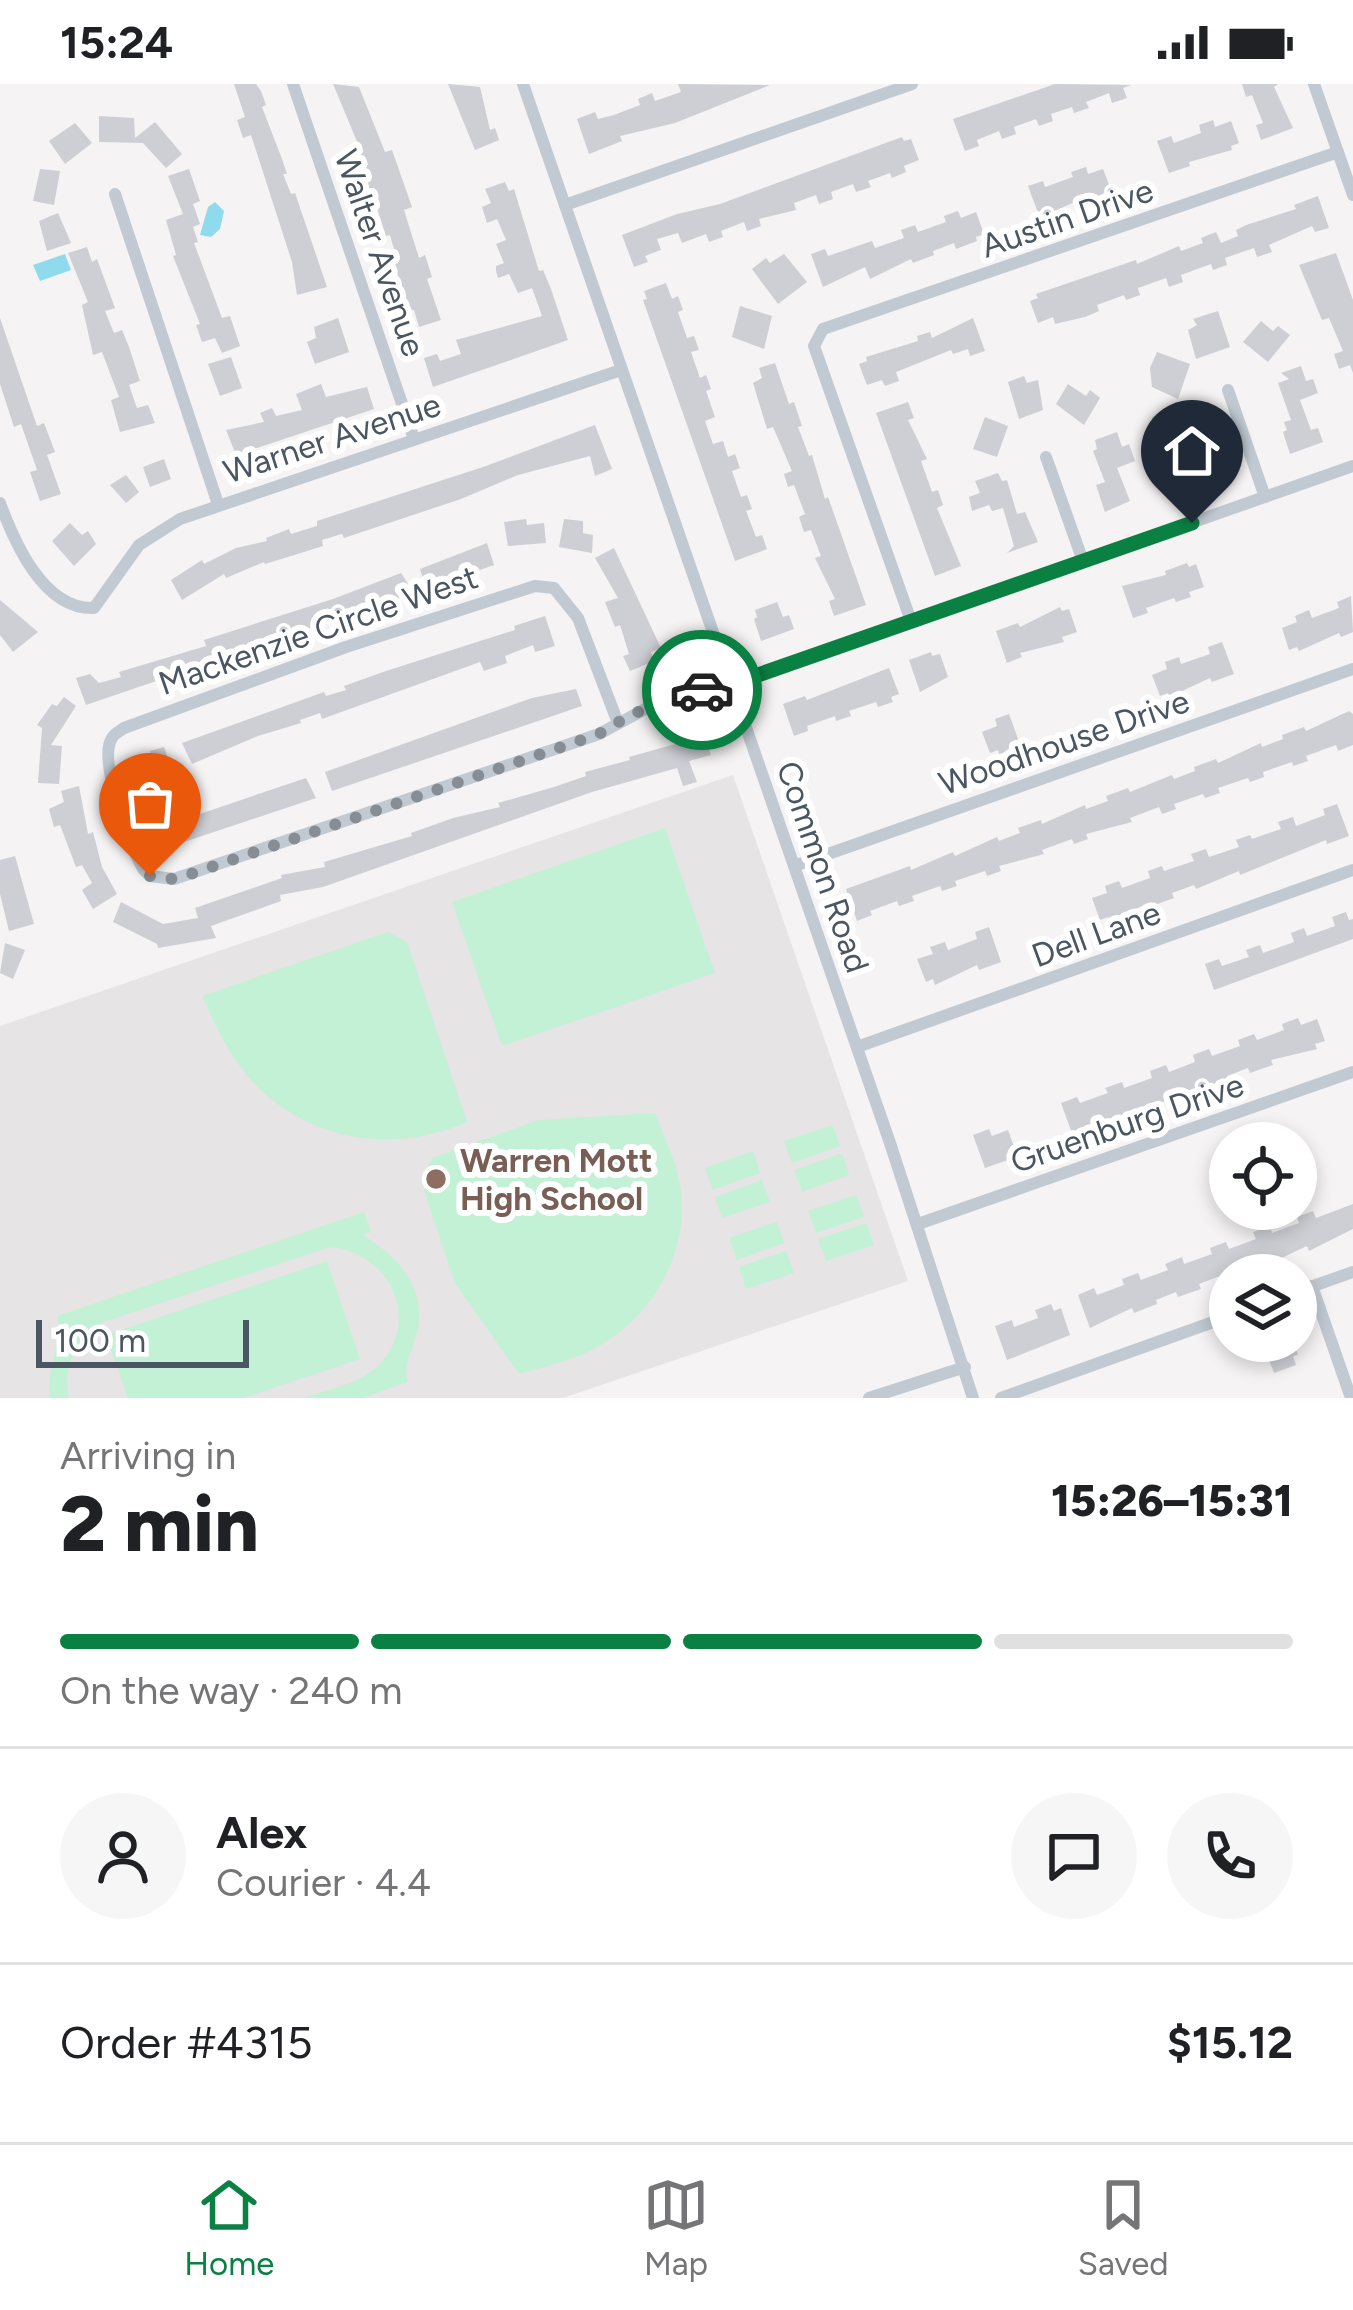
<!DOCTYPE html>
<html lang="en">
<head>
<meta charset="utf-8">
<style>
  :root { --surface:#fff; --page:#f6f6f6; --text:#202124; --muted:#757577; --line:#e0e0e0; --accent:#0b8043 }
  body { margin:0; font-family:Figtree,sans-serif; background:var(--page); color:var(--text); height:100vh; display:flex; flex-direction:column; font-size:45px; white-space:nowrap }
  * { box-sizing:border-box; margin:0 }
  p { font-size:39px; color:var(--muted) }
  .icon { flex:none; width:66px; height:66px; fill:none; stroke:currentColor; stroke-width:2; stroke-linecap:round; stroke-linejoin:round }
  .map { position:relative; height:1314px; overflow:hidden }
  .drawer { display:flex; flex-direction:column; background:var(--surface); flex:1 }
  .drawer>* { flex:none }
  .buttons { position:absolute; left:1209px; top:1038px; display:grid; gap:24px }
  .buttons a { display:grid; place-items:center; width:108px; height:108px; border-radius:50%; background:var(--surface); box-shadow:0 6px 18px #0003; font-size:60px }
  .scale { position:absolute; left:36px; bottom:30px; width:213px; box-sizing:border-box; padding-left:12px; border:6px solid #4a5661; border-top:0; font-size:33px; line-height:42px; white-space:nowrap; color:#4a5661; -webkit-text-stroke:9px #fff; paint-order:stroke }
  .pin { position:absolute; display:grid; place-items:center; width:102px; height:102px; color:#fff; margin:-123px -51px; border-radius:50% 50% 50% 0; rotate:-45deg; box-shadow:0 0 12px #0007 }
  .pin .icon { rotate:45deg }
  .courier { position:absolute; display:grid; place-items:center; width:120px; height:120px; margin:-60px; border:9px solid #0b8043; border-radius:50%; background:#fff; color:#222; box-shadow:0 3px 15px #0007 }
  .headline em { font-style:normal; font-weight:800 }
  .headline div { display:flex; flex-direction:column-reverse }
  .headline { display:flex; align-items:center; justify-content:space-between; height:204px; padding:0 60px }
  h1 { font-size:78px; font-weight:800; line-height:90px }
  .bar { display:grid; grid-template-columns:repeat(4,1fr); gap:18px 12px; align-content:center; height:144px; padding:0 60px }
  .bar i { height:15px; border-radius:9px; background:var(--line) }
  .bar .current { background:var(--accent) }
  .bar p { grid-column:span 4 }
  .line { display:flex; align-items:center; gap:30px; padding:0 60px; border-top:3px solid var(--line) }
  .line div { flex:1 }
  .round { display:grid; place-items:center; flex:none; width:126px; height:126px; border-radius:63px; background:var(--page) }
  .status { display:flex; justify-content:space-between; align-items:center; height:84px; padding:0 60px; background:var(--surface); direction:ltr }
  .status svg { height:33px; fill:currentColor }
  .tabs { display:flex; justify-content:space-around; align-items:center; height:168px; border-top:3px solid var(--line); background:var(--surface); font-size:33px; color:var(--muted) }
  .tabs a { display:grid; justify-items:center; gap:6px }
  .tabs .current { color:var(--accent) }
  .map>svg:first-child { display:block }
</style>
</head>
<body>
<div class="status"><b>15:24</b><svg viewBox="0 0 49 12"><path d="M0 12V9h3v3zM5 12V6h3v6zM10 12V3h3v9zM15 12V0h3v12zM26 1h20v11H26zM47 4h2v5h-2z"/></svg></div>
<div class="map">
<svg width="1353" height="1314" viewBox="0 0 1353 1314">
  <rect width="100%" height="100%" fill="#f5f3f3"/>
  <path fill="#e6e4e5" d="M733,691L908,1197L563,1314H0V942Z"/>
  <g fill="#c3f1d5">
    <path d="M665,744L715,889L502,962L452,818Z"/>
    <path d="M388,848L407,858L467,1038C390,1073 295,1055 242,985C225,963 214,938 202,912Z"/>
    <path d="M655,1029C665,1055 678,1081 681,1108C689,1177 644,1245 581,1271C561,1279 539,1284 519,1290L455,1199L424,1106L427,1105L423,1094L432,1074L539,1036Z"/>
    <path d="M832,1041L840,1062L792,1079L784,1057Z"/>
    <path d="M753,1067L760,1089L713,1106L705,1084Z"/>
    <path d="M842,1069L849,1091L802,1108L794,1086Z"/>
    <path d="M762,1096L770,1118L722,1134L715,1113Z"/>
    <path d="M856,1111L864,1133L816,1149L808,1127Z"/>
    <path d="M364,1128L371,1147L362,1151C400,1173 429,1206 416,1253C411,1271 403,1279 408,1298L362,1314H303C328,1305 361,1300 380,1280C423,1233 387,1168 330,1163L103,1238C76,1255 62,1282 69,1314H50C45,1284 64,1259 57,1232Z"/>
    <path d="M777,1138L784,1159L737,1176L729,1154Z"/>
    <path d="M866,1139L874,1161L826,1177L818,1155Z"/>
    <path d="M786,1167L794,1189L746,1205L739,1183Z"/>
    <path d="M327,1177L360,1275L243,1314H128L106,1251Z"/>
  </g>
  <g fill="#90daee">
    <path d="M215,118L224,127L220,145L211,153L200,151L208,123Z"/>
    <path d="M65,170L71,186L40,197L33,181Z"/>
  </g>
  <g fill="#cdcfd5">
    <path d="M234,0H256L261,7L266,21L262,23L282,75L287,90H283L291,110L295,109L327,203L297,211L292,178L251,51L243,54L237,36L245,33Z"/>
    <path d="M333,0L359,3L385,68L392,66L412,123L404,126L419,174L425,171L432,193L427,195L441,236L419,243L414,226H410L394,180L398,179L390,151L386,152L376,121L372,123L358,68L361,67Z"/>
    <path d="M448,0L480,3L490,46L495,44L499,56L475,66Z"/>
    <path d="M678,0L770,1L675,39L620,52L622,57L589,70L577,35L595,28L598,35L614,31L640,21L638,15L652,9L655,17L681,8Z"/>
    <path d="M1055,0L1131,1L1123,4L1127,14L1112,19L1109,9L1086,18L1089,24L1074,29L1072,23L1051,30L1053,37L1039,42L1036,35L1014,43L1016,50L1002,55L999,47L977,56L979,62L965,67L953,35Z"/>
    <path d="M1242,0H1278L1274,3L1293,44L1261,56L1256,41L1263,39L1252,11L1246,13Z"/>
    <path d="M99,32L134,34L135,54L155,38L182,70L166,84L143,59L99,58Z"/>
    <path d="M1213,36L1215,43L1231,37L1239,59L1231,62L1232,66L1189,78L1190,82L1169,89L1157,57L1171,52L1174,59L1201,49L1199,41Z"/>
    <path d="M75,39L92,59L65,80L49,57Z"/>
    <path d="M902,53L904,57L911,55L919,76L904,82L906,88L892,94L890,89L868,97L871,103L856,108L853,100L831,108L833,115L819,120L816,111L794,119L796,126L759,135L761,142L747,147L744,138L721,147L723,153L709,158L706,150L682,159L678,149L657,155L661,166L645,172L648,178L634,183L622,151L677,130L720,120Z"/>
    <path d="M1086,83L1088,90L1103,85L1111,106L1103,109L1105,113L1083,121L1081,115L1040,134L1028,102L1043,97L1045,103L1073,93L1071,88Z"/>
    <path d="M40,85L60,87L54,121L33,117Z"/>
    <path d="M189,85L200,117L193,120L200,140L193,143L198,158L194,159L222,234L230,232L240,262L222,269L215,254L202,258L196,241L200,240L173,172L176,171L166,136L183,130L168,92Z"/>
    <path d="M505,98L509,107L514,105L539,187L543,186L551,205L568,256L433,303L424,274L437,270L440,277L461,270L456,256L542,232L532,204L518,209L509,190L498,194L496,187V182L504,179L496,160L506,156L497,135L487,139L482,123L491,119L485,105Z"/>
    <path d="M1318,112L1329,144L1315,148L1312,142L1269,161L1272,168L1257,173L1254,164L1225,174L1227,181L1213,186L1211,180L1181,191L1183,198L1169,203L1166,194L1138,204L1140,211L1126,216L1124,211L1097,221L1099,227L1085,233L1055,240L1053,233L1038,239L1030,217L1038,214L1036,210L1136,176L1137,180L1179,162L1181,167L1203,159L1201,154L1216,148L1221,159L1238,152L1236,146L1246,141L1296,125L1294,121Z"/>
    <path d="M958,127L961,134L976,128L984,150L976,153L977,157L956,165L954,159L933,167L934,171L913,179L911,175L870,195L865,183L823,203L811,170L825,165L828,172L872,157L875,164L904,154L901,146L915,141L918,148L946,138L944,132Z"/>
    <path d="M58,129L71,159L47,167L39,137Z"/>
    <path d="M87,163L92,178L97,175L115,224L105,227L114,249L122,246L129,263L140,297L129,301L137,324L148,321L155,339L120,348L111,316L119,313L102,268L93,271L82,221L88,218L68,169Z"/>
    <path d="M1336,169L1353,216V289L1350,281L1339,285L1334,270L1343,267L1329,234L1322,236L1299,181Z"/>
    <path d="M784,170L807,198L778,220L752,185L766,174L770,179Z"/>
    <path d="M666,199L672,215L678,212L683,226L678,228L687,254L694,252L699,266L691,268L700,294L706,291L711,305L706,307L715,333L705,337L713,360L723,357L728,373L735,370L740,384L732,387L741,413L747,411L752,425L746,427L756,453L762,451L767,465L735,477L643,216L647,215L644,207Z"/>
    <path d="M740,222L772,232L764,265L732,253Z"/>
    <path d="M1218,227L1230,263L1196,275L1188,246L1197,241L1193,235Z"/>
    <path d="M0,234L37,342L44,339L55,368L47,371L61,410L40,417L30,388L37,386L21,340L14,343L0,300Z"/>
    <path d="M338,234L349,268L315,280L307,258L316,254L314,243Z"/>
    <path d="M973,234L985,267L970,272L968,265L953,270L951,266L896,288L899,297L885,302L882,296L867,301L859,280L867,277L866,273L918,257L917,252L930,248L932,254Z"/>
    <path d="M1261,237L1273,247L1278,242L1290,251L1268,278L1243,258Z"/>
    <path d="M1157,268L1190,280L1178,315L1152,303L1150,284Z"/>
    <path d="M231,273L242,304L220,312L208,280Z"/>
    <path d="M775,279L789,320L794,318L802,342L798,343L809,372L812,371L825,415L828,413L866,521L834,532L829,517L835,515L815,474L821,472L811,446L804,448L799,433L805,430L794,401L788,403L784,390L792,387L773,343L767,345L753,299L762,294L759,284Z"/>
    <path d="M1301,282L1306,297L1313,295L1318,309L1300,316L1311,346L1318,344L1323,358L1290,370L1283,348L1287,346L1284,338L1291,336L1278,299L1289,295L1281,289Z"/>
    <path d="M1024,292L1027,299L1038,296L1043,326L1019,335L1008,298Z"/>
    <path d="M321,300L326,313L367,303L374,325L236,371L226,346L264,338L260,329L272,324L276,332L302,326L296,310Z"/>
    <path d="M1068,300L1086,312L1090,306L1100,314L1084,341L1056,320Z"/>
    <path d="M908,318L914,334L908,336L927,375L921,377L932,408L938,406L943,421L937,424L961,482L935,492L876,329Z"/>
    <path d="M1183,324L1196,366L1205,363L1208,371L1212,370L1220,392L1187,403L1182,388L1189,386L1180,361L1170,365L1163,347L1158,348L1152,333Z"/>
    <path d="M985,333L1008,342L997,373L973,365Z"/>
    <path d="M595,341L612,385L595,392L590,372L518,391L461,415L344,454L342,450L322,456L323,462L304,468L265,480L264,478L226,494L224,490L182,516L171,496L202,476L204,480L236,464L267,457L266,454L289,445L291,450L317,442V437L486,382Z"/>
    <path d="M1117,348L1122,363L1129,360L1135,377L1117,384L1130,417L1105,428L1096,401L1105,398L1093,367L1097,365L1095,356Z"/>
    <path d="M164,375L171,395L150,403L143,383Z"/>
    <path d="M998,389L1002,397L1007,396L1017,430L1025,428L1038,458L1007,469L1014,462L1003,424L992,427L989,421L972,427L969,413L980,409L975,397Z"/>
    <path d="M126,391L139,408L126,419L110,401Z"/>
    <path d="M526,435L527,441L544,439L546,459L508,462L504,438Z"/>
    <path d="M564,435L583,437V449L593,451L592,469L559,463Z"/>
    <path d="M70,439L82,451L88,447L96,460L74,482L52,457Z"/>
    <path d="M487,459L494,481L426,505L420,485Z"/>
    <path d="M614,464L661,564L651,568L654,577L630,587L623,572L629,570L620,541L615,543L605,518L618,514L595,474Z"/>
    <path d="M1187,479L1189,483L1196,480L1204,503L1189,508L1191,513L1176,518L1174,514L1146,524L1148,529L1133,534L1122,502L1166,491L1165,487Z"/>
    <path d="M401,489L414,509L86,621L76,594L90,590L99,599L121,593L119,588L206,562L204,556L333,515Z"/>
    <path d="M1351,512L1353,548L1341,553L1339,549L1299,567L1297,563L1289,566L1282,544L1297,538L1295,532L1309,526L1312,534L1339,524L1337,518Z"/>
    <path d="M0,516L38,548L13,568L0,551Z"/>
    <path d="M777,518L783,533L789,531L794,545L761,557L754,535L757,533L755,526Z"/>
    <path d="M1060,523L1062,527L1069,525L1077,548L1062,553L1064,558L1020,569L1022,573L1007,579L996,547L1018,539L1020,543Z"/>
    <path d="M545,532L555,562L535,568L533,561L505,572L507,579L484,587L480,578L322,635L320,629L300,636L301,639L258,652L192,680L182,659L324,608L326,612L346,606L344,602L386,587L515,546L514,542Z"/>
    <path d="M1222,558L1234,590L1212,598L1210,594L1169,613L1168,609L1160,612L1152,591L1167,585L1165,578L1179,573L1181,580L1210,570L1208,563Z"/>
    <path d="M931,568L932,572L940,570L948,593L920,608L909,576Z"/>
    <path d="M889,584L899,610L891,613L893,618L878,623L876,618L849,627L851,632L836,637L835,632L807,642L808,647L794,652L783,620L805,612L807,616Z"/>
    <path d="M576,605L582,622L332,707L325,688L532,614Z"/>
    <path d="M64,613L76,622L51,661L62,662L59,700L38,699L42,644L37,641L52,620L57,622Z"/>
    <path d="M1349,627L1353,630V661L1338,667L1336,661L1306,672L1308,677L1293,682L1292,678L1263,688L1264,693L1250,698L1248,694L1218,704L1220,709L1205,714L1203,710L1174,720L1176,725L1162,730L1159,723L1130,734L1132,738L1086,750L1088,755L1074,760L1072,755L1042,766L1044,770L999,782L1001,787L987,792L985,787L955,797L957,802L942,807L940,802L912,812L914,817L899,822L897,817L870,827L872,831L857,837L846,805L910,782L911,786L953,768L955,772L997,753L999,757L1020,749L1018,744L1041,736L1042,740L1085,721L1086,725L1108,717L1106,712L1128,704L1130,708L1172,691L1174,695L1195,687L1194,683L1216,675L1218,679L1261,659L1262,663L1283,655L1282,651L1304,643L1306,647Z"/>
    <path d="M1009,630L1021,663L999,670L998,666L990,669L982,648L997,642L995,635Z"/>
    <path d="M704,652L711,671L689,677L697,698L683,702L677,684L592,708L323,803L280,811L281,817L211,842L216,854L158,864L157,860L113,838L121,818L163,840L198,834L195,824L282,794L281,791L325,783L324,778L412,752L411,749L453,734L500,723L498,719L554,703L586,692L585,688L630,676L629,673Z"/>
    <path d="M164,663L175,696L146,708L136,680L151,674L150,667Z"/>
    <path d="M306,694L316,714L163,765L152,737L183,726L185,735Z"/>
    <path d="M79,702L88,750L93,748L102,783L117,810L93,825L82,806L92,799L82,781L76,783L60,741L54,743L49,725L64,718L61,707Z"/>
    <path d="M1337,720L1349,752L1327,760L1326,756L1240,791L1239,787L1196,805L1194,801L1172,809L1174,814L1152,822L1151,818L1109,837L1108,833L1100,836L1092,814L1107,809L1105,802L1119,797L1122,804L1150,794L1148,787L1162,782L1164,787L1194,777L1191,770L1206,765L1209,773L1239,763L1236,756L1250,751L1252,755L1281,745L1278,738L1293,733L1296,742L1325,731L1323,725Z"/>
    <path d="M15,772L34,840L9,847L0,810V776Z"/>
    <path d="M1346,828L1349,836L1353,835V855L1214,906L1205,880L1219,875L1222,882L1249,873L1246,866L1260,861L1263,869L1294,858L1291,849L1304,844L1307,852L1335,842L1332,833Z"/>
    <path d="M989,843L1001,878L979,886L977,881L935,901L933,895L926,898L917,875L933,870L930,863L945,858L948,866L977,855L975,848Z"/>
    <path d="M5,859L25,866L13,895L0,889Z"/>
    <path d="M1298,934L1301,941L1317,935L1325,957L1315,960L1317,965L1271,976L1273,981L1250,989L1248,984L1227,992L1228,996L1184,1008L1185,1012L1139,1024L1141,1029L1118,1037L1116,1032L1073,1052L1061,1019L1077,1013L1080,1019L1108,1009L1105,1004L1122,998L1124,1004L1152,994L1150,987L1166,981L1169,988L1195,978L1193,971L1209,965L1212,972L1240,962L1238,956L1254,950L1257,956L1284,946L1282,940Z"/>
    <path d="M989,1045L992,1052L1008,1046L1016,1068L1006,1071L1008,1076L985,1084L973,1051Z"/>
    <path d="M1353,1120V1145L1309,1167L1307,1162L1265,1182L1264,1177L1244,1185L1246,1191H1230V1215L1220,1192L1199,1200L1201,1205L1178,1213L1176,1208L1156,1216L1157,1220L1134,1229L1132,1224L1090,1244L1078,1211L1094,1204L1097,1211L1124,1201L1122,1195L1138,1189L1141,1196L1168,1186L1165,1180L1182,1173L1184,1180L1212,1170L1210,1164L1226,1158L1229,1165L1256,1155L1253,1148L1270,1142L1272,1149L1299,1139L1297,1133L1313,1127L1316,1134Z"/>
    <path d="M1051,1220L1054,1227L1061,1224L1070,1251L1007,1276L995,1242L1012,1236L1014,1243L1038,1234L1035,1226Z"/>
    <path d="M1265,1257H1293L1298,1271L1293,1272L1296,1281L1274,1289L1268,1273L1261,1275L1256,1260Z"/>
  </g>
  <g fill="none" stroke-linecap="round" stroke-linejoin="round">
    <g stroke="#c1cad2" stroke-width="12">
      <path d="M293,0L414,355"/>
      <path d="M523,0L890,1059L973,1314"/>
      <path d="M1314,0L1353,111"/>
      <path d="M115,110L218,420"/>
      <path d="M565,121L912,0"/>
      <path d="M1228,306L1265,413"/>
      <path d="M1046,373L1083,477"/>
      <path d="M0,419C14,457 43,526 94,524L139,461L180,435L621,286"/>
      <path d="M911,537L814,262L823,245L1338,68"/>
      <path d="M618,639L578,534L554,504L535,502L346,563L124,644C117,649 113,650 110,658C101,683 130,761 143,785L150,792L174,795L599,650L647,624L755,592L1353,382"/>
      <path d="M794,782L1353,585"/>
      <path d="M857,963L1353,786"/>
      <path d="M918,1140L1353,988"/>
      <path d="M1312,1202L1351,1314"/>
      <path d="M1296,1208L1353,1188"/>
      <path d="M869,1314L965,1283"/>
      <path d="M1001,1314L1230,1232"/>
    </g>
  </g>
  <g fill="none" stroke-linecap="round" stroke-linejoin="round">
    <path stroke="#868d94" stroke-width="12" stroke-dasharray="0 21.6" d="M150,792L174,795L188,791L599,650L632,630L702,606"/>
    <path stroke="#0b8043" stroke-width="15" d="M702,606L755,592L1192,439"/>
  </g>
  <circle fill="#8d6e63" stroke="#fff" stroke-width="4.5" cx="436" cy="1095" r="12"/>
  <g text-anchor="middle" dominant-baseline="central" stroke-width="12" stroke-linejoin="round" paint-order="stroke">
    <g font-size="33" fill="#4a5661" stroke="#fff">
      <text transform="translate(1067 134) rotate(-19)">Austin Drive</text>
      <text transform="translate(380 169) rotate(71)">Walter Avenue</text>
      <text transform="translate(332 354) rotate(-18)">Warner Avenue</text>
      <text transform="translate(318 546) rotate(-19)">Mackenzie Circle West</text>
      <text transform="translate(1064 658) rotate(-19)">Woodhouse Drive</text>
      <text transform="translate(823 783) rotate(71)">Common Road</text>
      <text transform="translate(1096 850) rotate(-20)">Dell Lane</text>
      <text transform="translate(1127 1039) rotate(-19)">Gruenburg Drive</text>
    </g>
    <g font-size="33" font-weight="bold" fill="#785e54" stroke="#fff" text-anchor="start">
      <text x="460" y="1076">Warren Mott<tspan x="460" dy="38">High School</tspan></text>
    </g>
  </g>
</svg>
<div class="buttons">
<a><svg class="icon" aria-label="locate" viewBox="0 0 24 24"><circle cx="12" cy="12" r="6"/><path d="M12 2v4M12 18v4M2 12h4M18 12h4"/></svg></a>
<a><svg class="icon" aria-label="layers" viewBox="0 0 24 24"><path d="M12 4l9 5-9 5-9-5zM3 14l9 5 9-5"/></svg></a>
</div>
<div class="scale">100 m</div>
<div class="pin" style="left:150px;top:792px;background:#ea580c"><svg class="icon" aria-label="bag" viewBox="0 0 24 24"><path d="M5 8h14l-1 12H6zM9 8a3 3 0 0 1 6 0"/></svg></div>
<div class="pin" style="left:1192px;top:439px;background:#1f2937"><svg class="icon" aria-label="home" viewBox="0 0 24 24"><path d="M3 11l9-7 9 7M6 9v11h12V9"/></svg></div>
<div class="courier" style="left:702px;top:606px"><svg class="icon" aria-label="car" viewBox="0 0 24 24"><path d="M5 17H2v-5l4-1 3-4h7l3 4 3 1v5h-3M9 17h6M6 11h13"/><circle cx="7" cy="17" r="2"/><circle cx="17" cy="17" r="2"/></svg></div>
</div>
<section class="drawer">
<div class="headline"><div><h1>2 min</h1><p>Arriving in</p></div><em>15:26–15:31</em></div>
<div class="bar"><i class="current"></i><i class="current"></i><i class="current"></i><i></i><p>On the way · 240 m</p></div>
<div class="line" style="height:216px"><a class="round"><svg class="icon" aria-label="person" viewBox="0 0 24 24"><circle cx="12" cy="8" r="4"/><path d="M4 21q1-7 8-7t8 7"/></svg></a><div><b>Alex</b><p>Courier · 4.4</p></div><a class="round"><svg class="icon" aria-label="chat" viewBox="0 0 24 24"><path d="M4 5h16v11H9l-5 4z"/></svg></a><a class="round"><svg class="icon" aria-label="phone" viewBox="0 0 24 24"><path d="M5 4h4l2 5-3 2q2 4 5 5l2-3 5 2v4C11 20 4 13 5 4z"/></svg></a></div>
<div class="line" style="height:156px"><div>Order #4315</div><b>$15.12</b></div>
</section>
<nav class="tabs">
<a class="current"><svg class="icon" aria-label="home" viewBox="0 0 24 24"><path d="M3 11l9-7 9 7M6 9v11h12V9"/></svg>Home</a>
<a><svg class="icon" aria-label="map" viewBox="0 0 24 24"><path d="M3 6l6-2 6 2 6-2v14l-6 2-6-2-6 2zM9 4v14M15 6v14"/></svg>Map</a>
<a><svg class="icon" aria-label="saved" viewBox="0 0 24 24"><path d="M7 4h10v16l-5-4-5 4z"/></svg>Saved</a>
</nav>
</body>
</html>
